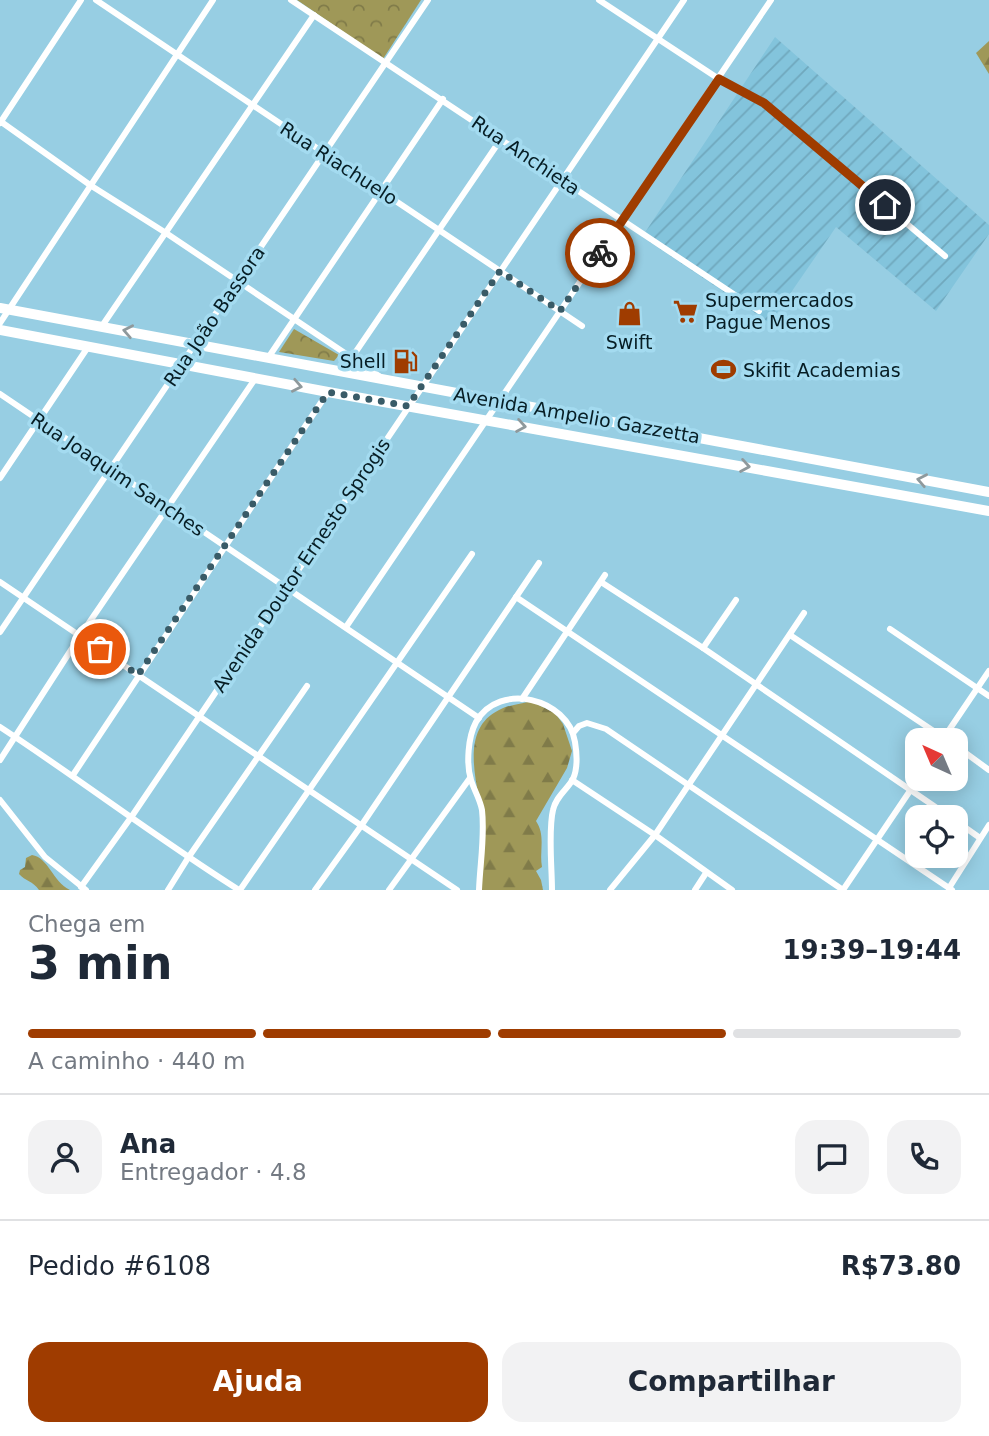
<!DOCTYPE html>
<html lang="pt">
<head>
<meta charset="utf-8">
<style>
  :root { --surface:#fff; --page:#f2f2f3; --text:#1f2937; --muted:#747a83; --line:#e0e1e3; --accent:#9f3c00 }
  body { margin:0; font-family:"DejaVu Sans",sans-serif; background:var(--page); color:var(--text); height:100vh; display:flex; flex-direction:column; font-size:26px; white-space:nowrap }
  * { box-sizing:border-box; margin:0 }
  p { font-size:23px; color:var(--muted) }
  .icon { flex:none; width:38px; height:38px; fill:none; stroke:currentColor; stroke-width:2; stroke-linecap:round; stroke-linejoin:round }
  .map { position:relative; height:890px; overflow:hidden }
  .sheet { display:flex; flex-direction:column; background:var(--surface); flex:1 }
  .sheet>* { flex:none }
  .needle { width:46px; rotate:316deg }
  .controls { position:absolute; left:905px; top:728px; display:grid; gap:14px }
  .controls a { display:grid; place-items:center; width:63px; height:63px; border-radius:14px; background:var(--surface); box-shadow:0 4px 18px #0003; font-size:35px }
  .pin { position:absolute; display:grid; place-items:center; width:60px; height:60px; color:#fff; margin:-30px; border:4px solid #fff; border-radius:50%; box-shadow:0 2px 7px #0007 }
  .courier { position:absolute; display:grid; place-items:center; width:70px; height:70px; margin:-35px; border:5px solid #9f3c00; border-radius:50%; background:#fff; color:#222; box-shadow:0 2px 9px #0007 }
  .headline em { font-style:normal; font-weight:700 }
  .headline div { display:flex; flex-direction:column-reverse }
  .headline { display:flex; align-items:center; justify-content:space-between; height:119px; padding:0 28px }
  h1 { font-size:46px; font-weight:700; line-height:52px }
  .bar { display:grid; grid-template-columns:repeat(4,1fr); gap:10px 7px; align-content:center; height:84px; padding:0 28px }
  .bar i { height:9px; border-radius:5px; background:var(--line) }
  .bar .on { background:var(--accent) }
  .bar p { grid-column:span 4 }
  .line { display:flex; align-items:center; gap:18px; padding:0 28px; border-top:2px solid var(--line) }
  .line div { flex:1 }
  .round { display:grid; place-items:center; flex:none; width:74px; height:74px; border-radius:21px; background:var(--page) }
  .primary-button { display:flex; gap:14px; margin-top:auto; padding:14px 28px }
  .primary-button a { flex:1; height:80px; border-radius:21px; background:var(--accent); color:#fff; font-size:28px; font-weight:700; line-height:80px; text-align:center }
  .primary-button a+a { background:var(--page); color:var(--text) }
  .map>svg:first-child { display:block }
</style>
</head>
<body>
<div class="map">
<svg width="989" height="890" viewBox="0 0 989 890">
  <defs>
    <pattern id="industrial-furrows" width="10" height="10" patternUnits="userSpaceOnUse" patternTransform="scale(1.75)"><rect width="10" height="10" fill="#83c4dc"/><path d="M-1 1l2-2M0 10L10 0M9 11l2-2" fill="none" stroke="#70a8bd"/></pattern>
    <pattern id="forest-firs" width="22" height="20" patternUnits="userSpaceOnUse" patternTransform="scale(1.75)"><rect width="22" height="20" fill="#9f9858"/><path d="M5 1l3.5 6h-7zM16 11l3.5 6h-7z" fill="#807b49"/></pattern>
    <pattern id="park-crowns" width="20" height="18" patternUnits="userSpaceOnUse" patternTransform="scale(1.75)"><rect width="20" height="18" fill="#9f9858"/><path d="M2 6a3 3 0 1 1 6 0M12 15a3 3 0 1 1 6 0" fill="none" stroke="#807b49"/></pattern>
  </defs>
  <rect width="100%" height="100%" fill="#97cee3"/>
  <path fill="url(#industrial-furrows)" d="M775,37L989,225V234L936,311L836,227L770,323L642,237Z"/>
  <g fill="url(#forest-firs)">
    <path d="M989,41V74L976,53Z"/>
    <path d="M531,701L555,713L563,724L572,751L567,768L536,821C546,836 539,851 542,867L536,871L541,880L543,890H482C474,864 486,849 484,826C480,791 456,731 499,710C508,705 521,704 531,701Z"/>
    <path d="M32,855C48,857 53,882 70,890H39C33,881 25,881 19,874L20,870L25,867L26,858Z"/>
  </g>
  <g fill="url(#park-crowns)">
    <path d="M297,0H421L383,59Z"/>
    <path d="M294,329L339,355L334,361L279,352Z"/>
  </g>
  <g fill="none" stroke-linecap="round" stroke-linejoin="round">
    <g stroke="#fff" stroke-width="6">
      <path d="M96,0L582,326"/>
      <path d="M291,0L759,311"/>
      <path d="M599,0L719,79L764,103L945,256"/>
      <path d="M0,121L90,185L166,233L379,376"/>
      <path d="M0,123L81,0"/>
      <path d="M0,323L213,0"/>
      <path d="M102,326L314,15"/>
      <path d="M268,358L443,99"/>
      <path d="M342,372L501,139"/>
      <path d="M0,394L479,718"/>
      <path d="M0,478L88,347"/>
      <path d="M0,582L457,890"/>
      <path d="M601,582L703,648L950,817"/>
      <path d="M516,597L952,890"/>
      <path d="M346,627L771,0"/>
      <path d="M890,629L989,696"/>
      <path d="M0,632L428,0"/>
      <path d="M790,635L947,740"/>
      <path d="M703,648L736,600"/>
      <path d="M522,699L605,575"/>
      <path d="M0,727C81,780 158,839 239,890"/>
      <path d="M573,733L579,726L587,723L606,729L843,890"/>
      <path d="M943,739L989,671"/>
      <path d="M956,746L989,770"/>
      <path d="M0,760L80,636L255,379"/>
      <path d="M73,775L328,392"/>
      <path d="M572,780L655,835L732,890"/>
      <path d="M0,800L45,857L86,890"/>
      <path d="M956,821L980,838"/>
      <path d="M81,887L132,816L684,0"/>
      <path d="M949,888L989,825"/>
      <path d="M168,890L188,858L307,686"/>
      <path d="M240,890L472,554"/>
      <path d="M315,890L361,826L539,563"/>
      <path d="M389,890L470,778"/>
      <path d="M479,890C480,864 485,836 482,810C480,799 474,790 471,780C466,764 468,737 476,722C499,681 568,698 575,742C577,754 578,768 573,779C567,790 556,796 553,810C548,831 552,868 552,890"/>
      <path d="M610,890L655,835L804,613"/>
      <path d="M695,890L706,873"/>
      <path d="M843,890L918,779"/>
    </g>
    <g stroke="#fff" stroke-width="10">
      <path d="M0,308L989,492"/>
      <path d="M0,330L328,392L989,511"/>
    </g>
  </g>
  <defs><path id="oneway-chevron" d="M-2-3.5L2.5 0L-2 3.5" fill="none" stroke-width="1.6" stroke-linecap="round" stroke-linejoin="round" transform="scale(1.75)"/></defs>
  <g stroke="#8f999c">
    <use href="#oneway-chevron" transform="translate(128 331) rotate(-169)"/>
    <use href="#oneway-chevron" transform="translate(297 386) rotate(11)"/>
    <use href="#oneway-chevron" transform="translate(521 426) rotate(10)"/>
    <use href="#oneway-chevron" transform="translate(745 466) rotate(10)"/>
    <use href="#oneway-chevron" transform="translate(922 480) rotate(-169)"/>
  </g>
  <g fill="none" stroke-linecap="round" stroke-linejoin="round">
    <path stroke="#395b67" stroke-width="7" stroke-dasharray="0 12.6" d="M100,649L138,675L328,392L408,406L500,271L560,311L600,253"/>
    <path stroke="#9f3c00" stroke-width="9" d="M600,253L719,79L764,103L885,205"/>
  </g>
  <defs>
    <symbol id="supermarket-bare" viewBox="-9 -9 18 18"><path d="M-6-5.5h2.5l.6 2H6L4.5 2H-2.5L-4.4-4H-6ZM-1.5 3.2a1.3 1.3 0 1 0 .1 0ZM3 3.2a1.3 1.3 0 1 0 .1 0Z" fill="#9f3c00" stroke="#a4dbf0" stroke-width="2.5" paint-order="stroke"/></symbol>
    <symbol id="shop-bare" viewBox="-9 -9 18 18"><path d="M-5-2.5h2.3a2.7 3.5 0 0 1 5.4 0H5L5.5 6h-11ZM-1.5-2.5h3a1.5 2.3 0 0 0-3 0Z" fill="#9f3c00" stroke="#a4dbf0" stroke-width="2.5" paint-order="stroke"/></symbol>
    <symbol id="fuel-bare" viewBox="-9 -9 18 18"><path d="M-5.5-6h7V0h2V4h1.3V-2.5L3-4.5l.8-.8L6-3V5H2.5V1h-1V6h-7ZM-4.2-4.7v3.2H.2V-4.7Z" fill="#9f3c00" stroke="#a4dbf0" stroke-width="2.5" paint-order="stroke"/></symbol>
    <symbol id="stadium-bare" viewBox="-9 -9 18 18"><path d="M0-5a6.5 5 0 1 0 0 10a6.5 5 0 1 0 0-10ZM-3.5-1.8h7v3.6h-7Z" fill="#9f3c00" stroke="#a4dbf0" stroke-width="2.5" paint-order="stroke"/></symbol>
  </defs>
  <g fill-rule="evenodd">
    <use href="#supermarket-bare" x="668" y="294" width="35" height="35"/>
    <use href="#shop-bare" x="612" y="296" width="35" height="35"/>
    <use href="#fuel-bare" x="388" y="344" width="35" height="35"/>
    <use href="#stadium-bare" x="706" y="352" width="35" height="35"/>
  </g>
  <g text-anchor="middle" dominant-baseline="central" stroke-width="7" stroke-linejoin="round" paint-order="stroke">
    <g font-size="19" fill="#061d24" stroke="#a4dbf0">
      <text transform="translate(526 155) rotate(34)">Rua Anchieta</text>
      <text transform="translate(339 163) rotate(33)">Rua Riachuelo</text>
      <text transform="translate(214 316) rotate(-56)">Rua João Bassora</text>
      <text transform="translate(577 415) rotate(10)">Avenida Ampelio Gazzetta</text>
      <text transform="translate(118 474) rotate(34)">Rua Joaquim Sanches</text>
      <text transform="translate(301 565) rotate(-56)">Avenida Doutor Ernesto Sprogis</text>
    </g>
    <g font-size="19" fill="#061d24" stroke="#a4dbf0" text-anchor="start">
      <text x="705" y="300">Supermercados<tspan x="705" dy="22">Pague Menos</tspan></text>
      <text x="629" y="342" text-anchor="middle">Swift</text>
      <text x="386" y="361" text-anchor="end">Shell</text>
      <text x="743" y="370">Skifit Academias</text>
    </g>
  </g>
</svg>
<div class="controls">
<a><svg class="needle" viewBox="-14 -14 28 28"><path d="M0-13l5 13h-10z" fill="#e53935"/><path d="M0 13l5-13h-10z" fill="#747a83"/></svg></a>
<a><svg class="icon" aria-label="locate" viewBox="0 0 24 24"><circle cx="12" cy="12" r="6"/><path d="M12 2v4M12 18v4M2 12h4M18 12h4"/></svg></a>
</div>
<div class="pin" style="left:100px;top:649px;background:#ea580c"><svg class="icon" aria-label="bag" viewBox="0 0 24 24"><path d="M5 8h14l-1 12H6zM9 8a3 3 0 0 1 6 0"/></svg></div>
<div class="pin" style="left:885px;top:205px;background:#1f2937"><svg class="icon" aria-label="home" viewBox="0 0 24 24"><path d="M3 11l9-7 9 7M6 9v11h12V9"/></svg></div>
<div class="courier" style="left:600px;top:253px"><svg class="icon" aria-label="bike" viewBox="0 0 24 24"><circle cx="6" cy="16" r="4"/><circle cx="18" cy="16" r="4"/><path d="M6 16l4-8h5l3 8M10 8l3 8H6M13 5h3"/></svg></div>
</div>
<section class="sheet">
<div class="headline"><div><h1>3 min</h1><p>Chega em</p></div><em>19:39–19:44</em></div>
<div class="bar"><i class="on"></i><i class="on"></i><i class="on"></i><i></i><p>A caminho · 440 m</p></div>
<div class="line" style="height:126px"><a class="round"><svg class="icon" aria-label="person" viewBox="0 0 24 24"><circle cx="12" cy="8" r="4"/><path d="M4 21q1-7 8-7t8 7"/></svg></a><div><b>Ana</b><p>Entregador · 4.8</p></div><a class="round"><svg class="icon" aria-label="chat" viewBox="0 0 24 24"><path d="M4 5h16v11H9l-5 4z"/></svg></a><a class="round"><svg class="icon" aria-label="phone" viewBox="0 0 24 24"><path d="M5 4h4l2 5-3 2q2 4 5 5l2-3 5 2v4C11 20 4 13 5 4z"/></svg></a></div>
<div class="line" style="height:91px"><div>Pedido #6108</div><b>R$73.80</b></div>
<div class="primary-button"><a>Ajuda</a><a>Compartilhar</a></div>
</section>
</body>
</html>
